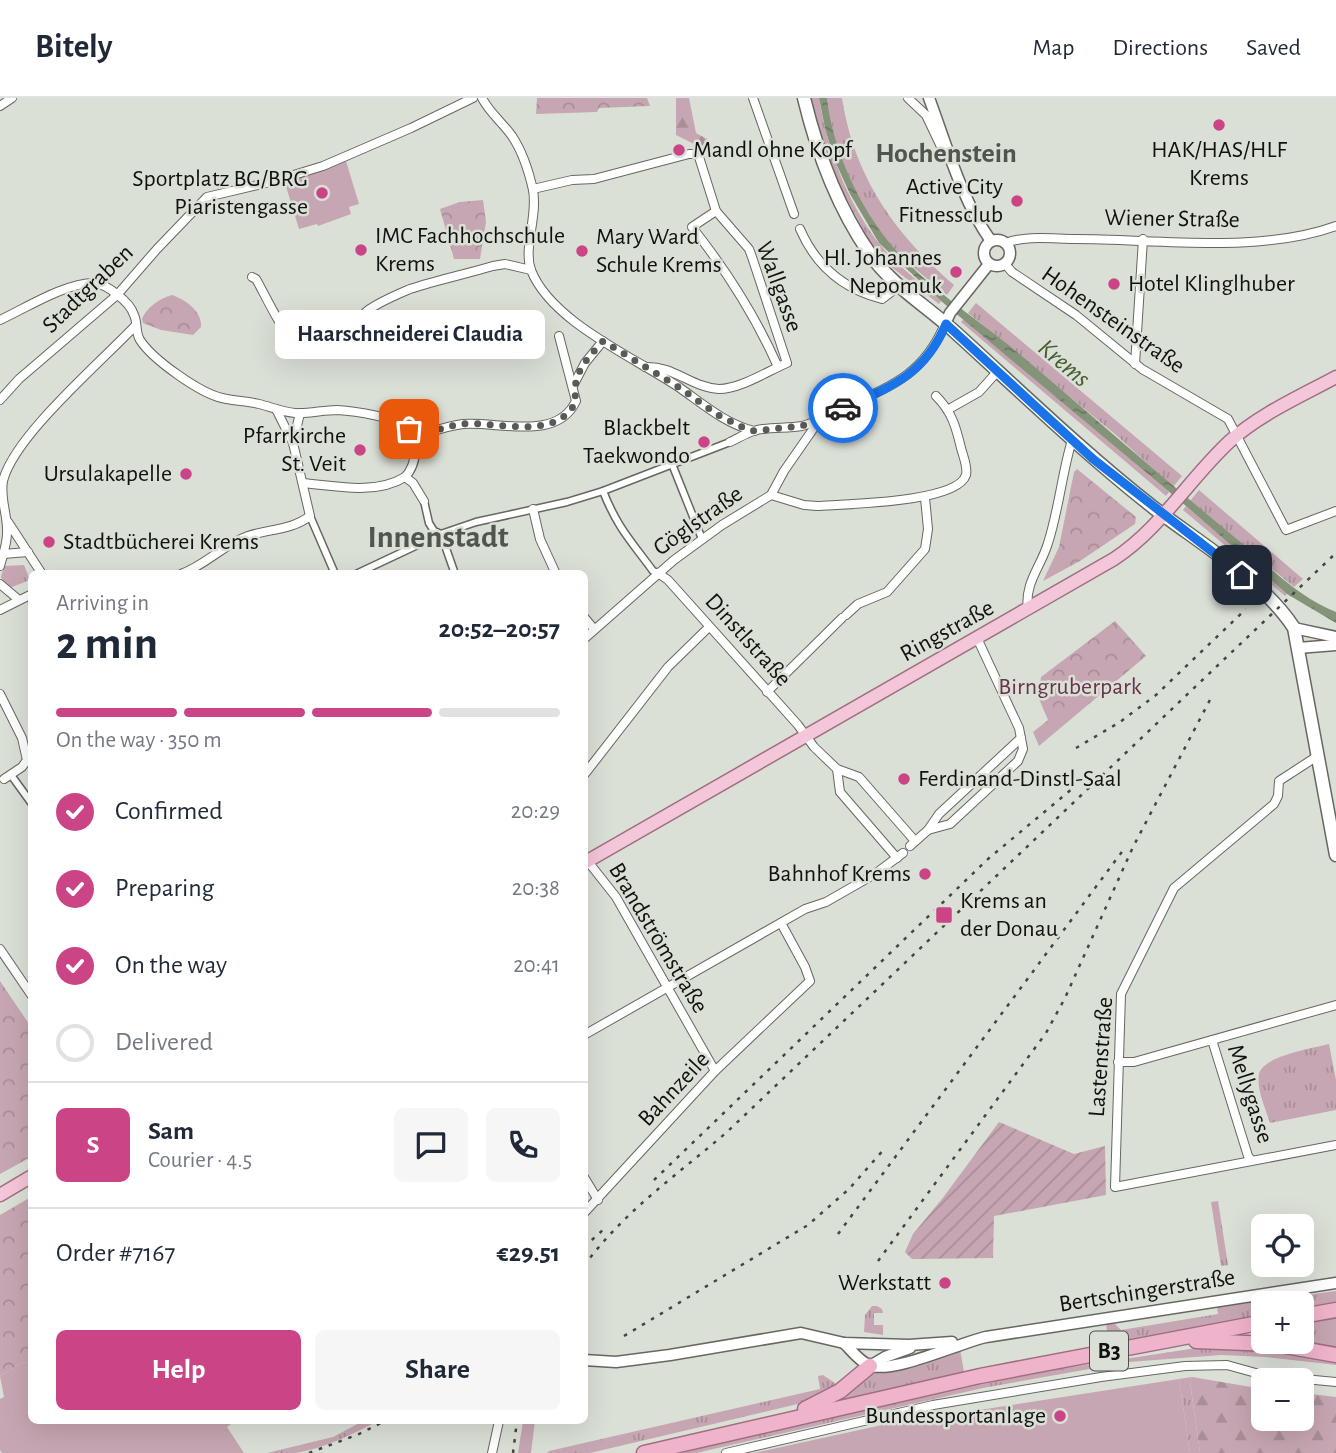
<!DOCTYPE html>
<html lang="en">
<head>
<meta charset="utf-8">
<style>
  :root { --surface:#fff; --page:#f6f6f7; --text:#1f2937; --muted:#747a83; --line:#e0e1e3; --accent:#ca4486 }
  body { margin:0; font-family:"Alegreya Sans",sans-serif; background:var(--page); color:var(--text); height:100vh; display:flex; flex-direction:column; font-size:26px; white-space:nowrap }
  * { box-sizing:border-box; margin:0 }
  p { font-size:23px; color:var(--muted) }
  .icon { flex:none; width:38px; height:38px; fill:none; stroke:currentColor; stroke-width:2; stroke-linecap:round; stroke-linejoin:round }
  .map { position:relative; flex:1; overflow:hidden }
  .sheet { position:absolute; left:28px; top:472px; width:560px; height:854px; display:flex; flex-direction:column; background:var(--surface); border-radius:10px; box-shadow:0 7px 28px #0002 }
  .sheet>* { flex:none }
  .fabs { position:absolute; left:1251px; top:1116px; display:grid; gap:14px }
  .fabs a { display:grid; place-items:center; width:63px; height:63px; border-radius:10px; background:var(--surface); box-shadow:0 7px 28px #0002; font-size:35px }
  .pin { position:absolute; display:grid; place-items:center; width:60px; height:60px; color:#fff; margin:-30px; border-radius:14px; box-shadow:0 4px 10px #0006 }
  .courier { position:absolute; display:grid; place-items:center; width:70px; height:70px; margin:-35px; border:5px solid #1a73e8; border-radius:50%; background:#fff; color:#222; box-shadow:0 2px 9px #0007 }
  .bubble { position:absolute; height:49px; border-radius:10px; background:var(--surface); box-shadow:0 7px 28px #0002; font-size:23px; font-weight:700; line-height:49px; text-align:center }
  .overview em { font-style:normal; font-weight:700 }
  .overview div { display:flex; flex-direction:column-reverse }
  .overview { display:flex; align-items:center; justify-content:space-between; height:119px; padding:0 28px }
  h1 { font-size:46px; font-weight:700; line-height:52px }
  .bar { display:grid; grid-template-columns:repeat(4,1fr); gap:10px 7px; align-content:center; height:84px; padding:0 28px }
  .bar i { height:9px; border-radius:5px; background:var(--line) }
  .bar .current { background:var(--accent) }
  .bar p { grid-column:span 4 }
  .line { display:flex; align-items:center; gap:18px; padding:0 28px; border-top:2px solid var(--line) }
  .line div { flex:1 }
  .round { display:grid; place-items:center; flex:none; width:74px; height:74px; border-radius:10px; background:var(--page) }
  ol { padding:0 28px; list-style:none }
  li { display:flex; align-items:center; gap:21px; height:77px }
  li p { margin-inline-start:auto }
  li .icon { padding:7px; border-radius:50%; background:var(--accent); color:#fff; stroke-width:4 }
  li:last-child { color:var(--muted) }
  li i { width:38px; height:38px; border:4px solid var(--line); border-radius:50% }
  .action { display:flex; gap:14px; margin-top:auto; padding:14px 28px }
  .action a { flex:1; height:80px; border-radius:10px; background:var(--accent); color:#fff; font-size:28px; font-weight:700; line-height:80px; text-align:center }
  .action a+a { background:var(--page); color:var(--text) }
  header { display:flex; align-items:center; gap:42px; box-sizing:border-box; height:98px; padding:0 35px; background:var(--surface); border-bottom:2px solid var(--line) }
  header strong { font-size:33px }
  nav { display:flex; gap:38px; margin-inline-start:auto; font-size:24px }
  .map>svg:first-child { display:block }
</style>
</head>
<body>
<header>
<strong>Bitely</strong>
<nav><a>Map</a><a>Directions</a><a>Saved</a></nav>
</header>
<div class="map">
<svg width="1336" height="1355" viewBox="0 0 1336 1355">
  <defs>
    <pattern id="grass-tufts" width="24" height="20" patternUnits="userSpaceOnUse" patternTransform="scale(1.75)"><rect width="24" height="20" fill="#c6a6b2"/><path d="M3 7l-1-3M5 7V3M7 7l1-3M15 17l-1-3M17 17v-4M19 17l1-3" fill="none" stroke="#a98e98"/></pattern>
    <pattern id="forest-firs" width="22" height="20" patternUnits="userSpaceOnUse" patternTransform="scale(1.75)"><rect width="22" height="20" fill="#c6a6b2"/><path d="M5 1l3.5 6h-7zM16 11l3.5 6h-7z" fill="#a98e98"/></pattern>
    <pattern id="park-crowns" width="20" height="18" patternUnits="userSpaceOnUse" patternTransform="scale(1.75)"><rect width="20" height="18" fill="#c6a6b2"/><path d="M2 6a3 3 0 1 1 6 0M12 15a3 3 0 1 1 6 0" fill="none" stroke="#a98e98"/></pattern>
    <pattern id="garden-furrows" width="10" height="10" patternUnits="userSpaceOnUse" patternTransform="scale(1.75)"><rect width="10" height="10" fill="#c6a6b2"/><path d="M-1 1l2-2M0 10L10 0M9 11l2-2" fill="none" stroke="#a98e98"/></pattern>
    <pattern id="water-ripples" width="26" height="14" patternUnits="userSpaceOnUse" patternTransform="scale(1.75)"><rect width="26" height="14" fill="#849478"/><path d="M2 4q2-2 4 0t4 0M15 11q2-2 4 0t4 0" fill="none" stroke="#6b7761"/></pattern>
  </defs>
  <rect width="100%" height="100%" fill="#dbe0d7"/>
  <g fill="url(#grass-tufts)">
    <path d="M810,0H819C827,51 847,103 878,144C895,166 921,185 941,203L939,206L881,161L874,151L844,96L826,54Z"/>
    <path d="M827,0H842C854,79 895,136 954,187L947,197C929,182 910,168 894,151C860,113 832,50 827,0Z"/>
    <path d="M976,205L1182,378L1173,389L1116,337L968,215Z"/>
    <path d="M964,221L1169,394L1166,398L961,224Z"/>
    <path d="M1199,392L1303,481L1294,489L1190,403Z"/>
    <path d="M1186,408L1287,496L1285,498L1183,412Z"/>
    <path d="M24,467L30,482L12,489L5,486L1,479L4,468Z"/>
    <path d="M1329,946L1336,982V1012L1270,1025C1266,1011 1256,991 1259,976C1263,958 1313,950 1329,946Z"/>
    <path d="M1218,1103L1228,1167L1221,1168L1211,1104Z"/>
    <path d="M1336,1193V1204L1302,1210V1206H1264L1263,1217L1109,1245L1106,1226L1114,1225L1121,1232L1218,1216L1217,1209Z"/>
    <path d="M872,1208H877L882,1211L883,1215H874V1227H883V1237L864,1234L865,1217Z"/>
    <path d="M1336,1219V1250L1302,1244V1225Z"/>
    <path d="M1203,1249L1273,1252L1336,1262V1267L1265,1259L1221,1257L1129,1264L983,1290L696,1355H676L1033,1275Z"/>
    <path d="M960,1251L964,1274L835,1303L874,1273L888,1274Z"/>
    <path d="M823,1277L835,1285L837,1289L806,1304L590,1355H547L549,1353L820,1291L818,1278Z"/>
    <path d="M1192,1279L1190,1284L1200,1355H1190L1179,1281Z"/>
    <path d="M363,1323H378C353,1336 323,1351 295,1355C286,1355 276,1355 267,1355L333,1339Z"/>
    <path d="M523,1323H535L531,1355H518Z"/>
  </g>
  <g fill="url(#forest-firs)">
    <path d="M676,0H689L696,35L707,41L709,49L702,50L676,37Z"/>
    <path d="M1192,1279L1263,1291L1264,1321H1302V1295L1336,1299V1355H1200L1190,1283Z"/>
  </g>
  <g fill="url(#park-crowns)">
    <path d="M537,0H647L650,8L599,10L597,14L536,16Z"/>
    <path d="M483,102L486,124L480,161H454L440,111L460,104Z"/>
    <path d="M172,197C186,202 202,213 201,229L193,237L161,232L143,225L142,221C146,210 160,200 172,197Z"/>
    <path d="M1077,371L1136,419L1135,426L1080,463L1043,483L1059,449L1074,374Z"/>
    <path d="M1115,523L1146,558L1039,648L1033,634L1048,622L1036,594L1040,587L1041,579Z"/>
    <path d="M0,883L31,929V1059L0,1076Z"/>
    <path d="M31,1099V1263L20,1266L0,1278V1117Z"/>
  </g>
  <path fill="url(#garden-furrows)" d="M999,1024L1074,1056L1105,1048L1106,1097L994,1118L993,1160L912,1161L905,1154L913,1136L942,1101Z"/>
  <g fill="#c6a6b2">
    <path d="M346,63L359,106L349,109L351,116L318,128L317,126L299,131L285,85Z"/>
    <path d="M31,1263L32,1323H235L227,1329L244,1355H2L0,1352V1301L4,1299L0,1278L20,1266Z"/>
    <path d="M1179,1281L1190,1355H754L882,1327Z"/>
  </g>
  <path fill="url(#water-ripples)" d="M819,0H827C833,52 859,109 893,149C930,192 981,223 1023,259C1095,320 1165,382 1238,442C1268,468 1298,499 1336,514V525L1287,496L1186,408L941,203L879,145L850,96L834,61L825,30Z"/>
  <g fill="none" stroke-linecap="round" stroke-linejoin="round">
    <defs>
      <g id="pedestrian">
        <path d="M672,366L702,441"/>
        <path d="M603,393C617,429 631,443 653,473L658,475"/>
        <path d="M424,403L429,425L434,433L441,436"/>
        <path d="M310,418L335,476"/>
        <path d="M441,436L455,476"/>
        <path d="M356,476L441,436L476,424L567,404L603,393L730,344"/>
        <path d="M11,677L32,706"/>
      </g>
      <g id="minor">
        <path d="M482,0C489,14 502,24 512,38C522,53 529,74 533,92C538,118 523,150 531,172C551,224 636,260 680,290C704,307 726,326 754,333"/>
        <path d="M753,0L794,116"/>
        <path d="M908,0L926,17L944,55"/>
        <path d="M0,8L12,0"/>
        <path d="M533,91L572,82L594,81L689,56H695L699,59L716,113L749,151L752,159L787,265C768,273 740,291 719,291C693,290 672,267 645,269"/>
        <path d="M716,113L692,129C726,172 756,219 778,269"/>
        <path d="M800,131C816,168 843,191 882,201L899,188"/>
        <path d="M1006,145C1026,137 1054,141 1075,141C1157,141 1259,156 1336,128"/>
        <path d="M1005,166L1012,174L1076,217L1142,271L1228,321L1286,432L1336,413"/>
        <path d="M252,179L256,181C262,191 282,233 288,235C302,242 338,233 351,227C357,223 362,218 367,213C379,204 396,197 410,191C437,182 466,176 493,168L505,166L531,172"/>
        <path d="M0,222C26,210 65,185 94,185C107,186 130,204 134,217C138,225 135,234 140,242C153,262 200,295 222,300C234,303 247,303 259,306C271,309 283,314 295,315C309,316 323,312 337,312C354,313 397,319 409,331C414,336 416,343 416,350C415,361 413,371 405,379"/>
        <path d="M1135,266L1143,141"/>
        <path d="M573,288L585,265L603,243"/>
        <path d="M0,302L19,281L117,197L157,151L207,99L274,83L323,68L411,30L473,0"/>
        <path d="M949,311L979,294L997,274"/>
        <path d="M415,339C431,334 446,328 463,326C498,323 557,344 576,303L559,238"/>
        <path d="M730,344C737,341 746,335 754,333C768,328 787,331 802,328C818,324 831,315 846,308C892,288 924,276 945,226"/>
        <path d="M293,345L300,315"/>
        <path d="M303,385C335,388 376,397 405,379L413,385L424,403"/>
        <path d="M771,397L804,407L817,408C844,406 957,405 966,377C968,369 963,358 961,350C956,329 952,314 936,298"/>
        <path d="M533,411L540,441L556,476"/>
        <path d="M8,424L42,476"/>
        <path d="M3,456L28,454"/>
        <path d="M0,468C3,456 8,444 7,431C7,416 0,399 3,383C14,338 101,264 135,228"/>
        <path d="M658,475L668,482L798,627L814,649L837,671L859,679L915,743"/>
        <path d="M181,476C206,467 224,446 248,438C269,431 292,432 310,418L293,345L276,311"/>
        <path d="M0,486L19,502"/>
        <path d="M0,512L32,496"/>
        <path d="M1028,512C1024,485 1041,469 1048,445C1059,411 1062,375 1072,342"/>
        <path d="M846,517L858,506L887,494L925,451L928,431L925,400"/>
        <path d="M584,519L594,531"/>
        <path d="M584,541L674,462L722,427L771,397L784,373L818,324"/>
        <path d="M767,594L842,520"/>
        <path d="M0,596L22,640L27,662L22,669L4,681"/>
        <path d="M1316,659L1279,683L1278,698L1274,706L1174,790L1121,896L1115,1089L1336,1047"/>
        <path d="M837,671L840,694L897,760"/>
        <path d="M584,677L668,569L709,529"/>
        <path d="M928,732L950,726L1018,663L1023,651L1019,630L977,540"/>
        <path d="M910,748L928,732L939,716L1021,640"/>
        <path d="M586,761L616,799L715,973"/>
        <path d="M0,851L32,898"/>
        <path d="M584,937L805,811L826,804L875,776L903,755"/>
        <path d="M1212,942L1248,1058L1251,1062"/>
        <path d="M1118,964H1134L1336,907"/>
        <path d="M584,1079L598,1102"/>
        <path d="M584,1115L715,973L810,883L805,869L781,825"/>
        <path d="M492,1355L499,1323"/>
        <path d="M726,1355L933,1307L1101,1279L1185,1268L1227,1267L1263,1277L1336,1284"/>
      </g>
      <g id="tertiary">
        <path d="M929,0C947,48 961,101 991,143"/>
        <circle cx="997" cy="155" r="13"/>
        <path d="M945,226L950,215L989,166"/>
        <path d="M1294,530L1336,539"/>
        <path d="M1298,550L1336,547"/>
        <path d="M844,1245C852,1253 859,1263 869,1267C891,1277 959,1245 986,1239L1336,1185"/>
        <path d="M584,1262L616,1264L670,1257L801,1235L844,1245L909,1247L952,1244"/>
        <path d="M870,1268L885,1259L910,1250"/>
      </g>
      <path id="secondary" d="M804,0C817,54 838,110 870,156C892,188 927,208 955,234C1021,294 1084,355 1154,410C1198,444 1264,483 1294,530L1336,757"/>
      <g id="primary">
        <path d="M584,765L1114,461C1161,430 1189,381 1230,343C1260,316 1301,298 1336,279"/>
        <path d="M0,1097L32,1078"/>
      </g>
      <g id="trunk">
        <path d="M1302,1218L1336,1212"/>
        <path d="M1196,1243L1274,1246L1336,1257"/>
        <path d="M805,1311L840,1293L870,1268"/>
        <path d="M644,1355L980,1278L1264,1224"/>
      </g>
    </defs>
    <use href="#pedestrian" stroke="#646861" stroke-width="9"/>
    <use href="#minor" stroke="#646861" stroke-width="10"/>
    <use href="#tertiary" stroke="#646861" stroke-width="13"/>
    <use href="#secondary" stroke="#646861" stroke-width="15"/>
    <use href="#primary" stroke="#9f6e81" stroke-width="15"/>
    <use href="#trunk" stroke="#9f6e81" stroke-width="17"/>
    <use href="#pedestrian" stroke="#fff" stroke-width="6"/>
    <use href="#minor" stroke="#fff" stroke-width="8"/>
    <use href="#tertiary" stroke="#fff" stroke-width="10"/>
    <use href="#secondary" stroke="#fff" stroke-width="12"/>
    <use href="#primary" stroke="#f4c6d9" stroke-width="12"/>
    <use href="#trunk" stroke="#f0b3cc" stroke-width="14"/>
    <g stroke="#434641" stroke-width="2.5" stroke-dasharray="3.5 7" stroke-linecap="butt">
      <path d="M1076,650L1120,624L1156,597L1246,511"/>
      <path d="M654,1082L988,761L1073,690"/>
      <path d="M838,1136L1124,751"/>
      <path d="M584,1149L604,1131"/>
      <path d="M878,1163L1046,935L1065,900L1133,749L1212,598"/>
      <path d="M584,1168C623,1114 677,1077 727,1034L1336,455"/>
      <path d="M624,1238L808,1127L849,1091L886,1049"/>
      <path d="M309,1355L359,1336L385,1323"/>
      <path d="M513,1355L517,1323"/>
    </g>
  </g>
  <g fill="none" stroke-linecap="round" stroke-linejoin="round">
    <path stroke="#575a55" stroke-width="7" stroke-dasharray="0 12.6" d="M409,331L415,340C431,334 446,328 463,326C498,323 557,344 576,303C571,277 586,262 603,243L680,290L718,317L744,330L754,333L800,328L818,324L843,310"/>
    <path stroke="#1a73e8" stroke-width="9" d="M843,310C890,289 924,278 946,226L1093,361L1242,477"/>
  </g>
  <g fill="#ca4486" stroke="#dbe0d7" stroke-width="2.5">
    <circle cx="1219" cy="27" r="7"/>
    <circle cx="679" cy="52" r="7"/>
    <circle cx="322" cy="95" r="7"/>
    <circle cx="1017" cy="103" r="7"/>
    <circle cx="361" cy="152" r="7"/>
    <circle cx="582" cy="153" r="7"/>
    <circle cx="956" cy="174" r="7"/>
    <circle cx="1114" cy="186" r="7"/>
    <circle cx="704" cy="344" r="7"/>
    <circle cx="360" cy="352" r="7"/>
    <circle cx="186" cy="376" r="7"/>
    <circle cx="49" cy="444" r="7"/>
    <circle cx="904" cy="681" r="7"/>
    <circle cx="925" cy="776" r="7"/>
    <rect x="935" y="808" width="18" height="18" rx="3.5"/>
    <circle cx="945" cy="1185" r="7"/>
    <circle cx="1060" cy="1318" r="7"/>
  </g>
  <g text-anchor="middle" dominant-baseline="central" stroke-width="5" stroke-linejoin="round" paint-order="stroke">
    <rect fill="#dbe0d7" stroke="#4d504b" stroke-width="2" x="1090" y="1233.5" width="38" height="39" rx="5"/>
    <g font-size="23" font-weight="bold" fill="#10120f">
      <text x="1109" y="1253">B3</text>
    </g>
    <g font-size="24" fill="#10120f" stroke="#dbe0d7" text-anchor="end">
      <text x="693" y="52" text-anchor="start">Mandl ohne Kopf</text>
      <text x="1219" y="52" text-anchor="middle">HAK/HAS/HLF<tspan x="1219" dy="28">Krems</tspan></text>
      <text x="308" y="81">Sportplatz BG/BRG<tspan x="308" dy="28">Piaristengasse</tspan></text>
      <text x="1003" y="89">Active City<tspan x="1003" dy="28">Fitnessclub</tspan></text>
      <text x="375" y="138" text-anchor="start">IMC Fachhochschule<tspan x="375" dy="28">Krems</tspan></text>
      <text x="596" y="139" text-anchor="start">Mary Ward<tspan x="596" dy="28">Schule Krems</tspan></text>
      <text x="942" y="160">Hl. Johannes<tspan x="942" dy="28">Nepomuk</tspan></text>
      <text x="1128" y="186" text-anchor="start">Hotel Klinglhuber</text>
      <text x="690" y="330">Blackbelt<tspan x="690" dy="28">Taekwondo</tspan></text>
      <text x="346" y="338">Pfarrkirche<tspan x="346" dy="28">St. Veit</tspan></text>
      <text x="172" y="376">Ursulakapelle</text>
      <text x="63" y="444" text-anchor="start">Stadtbücherei Krems</text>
      <text x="918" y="681" text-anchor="start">Ferdinand-Dinstl-Saal</text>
      <text x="911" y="776">Bahnhof Krems</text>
      <text x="960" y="803" text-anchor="start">Krems an<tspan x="960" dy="28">der Donau</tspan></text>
      <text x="931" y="1185">Werkstatt</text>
      <text x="1046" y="1318">Bundessportanlage</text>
    </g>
    <g font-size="24" fill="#10120f" stroke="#dbe0d7">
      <text transform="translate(1172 121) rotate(1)">Wiener Straße</text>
      <text transform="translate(779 189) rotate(70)">Wallgasse</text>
      <text transform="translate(88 191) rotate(-44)">Stadtgraben</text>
      <text transform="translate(1113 222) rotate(35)">Hohensteinstraße</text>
      <text transform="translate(698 423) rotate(-35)">Göglstraße</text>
      <text transform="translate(947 533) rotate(-29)">Ringstraße</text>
      <text transform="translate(748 542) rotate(48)">Dinstlstraße</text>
      <text transform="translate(658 840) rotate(59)">Brandströmstraße</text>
      <text transform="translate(1101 959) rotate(-86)">Lastenstraße</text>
      <text transform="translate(674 991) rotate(-47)">Bahnzeile</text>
      <text transform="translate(1250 996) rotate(72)">Mellygasse</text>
      <text transform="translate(1147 1193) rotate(-9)">Bertschingerstraße</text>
    </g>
    <g font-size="24" fill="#66354a" stroke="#dbe0d7">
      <text x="1070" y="589">Birngruberpark</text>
    </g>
    <g font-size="26" font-style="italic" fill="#455d2f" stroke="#dbe0d7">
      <text transform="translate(1064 265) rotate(40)">Krems</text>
    </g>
    <g font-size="28" font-weight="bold" fill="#50554d" stroke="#dbe0d7">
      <text x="946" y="56">Hochenstein</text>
    </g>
    <g font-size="32" font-weight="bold" fill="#50554d" stroke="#dbe0d7">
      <text x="438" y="439">Innenstadt</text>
    </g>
  </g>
</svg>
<div class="fabs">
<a><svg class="icon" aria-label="locate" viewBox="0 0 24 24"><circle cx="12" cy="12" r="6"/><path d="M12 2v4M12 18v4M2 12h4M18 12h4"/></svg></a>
<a>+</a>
<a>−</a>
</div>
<div class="pin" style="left:409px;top:331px;background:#ea580c"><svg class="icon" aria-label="bag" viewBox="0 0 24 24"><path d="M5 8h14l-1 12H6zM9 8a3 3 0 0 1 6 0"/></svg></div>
<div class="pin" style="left:1242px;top:477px;background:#1f2937"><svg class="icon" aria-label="home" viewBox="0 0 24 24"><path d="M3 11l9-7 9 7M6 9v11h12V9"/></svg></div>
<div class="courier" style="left:843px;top:310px"><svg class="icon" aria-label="car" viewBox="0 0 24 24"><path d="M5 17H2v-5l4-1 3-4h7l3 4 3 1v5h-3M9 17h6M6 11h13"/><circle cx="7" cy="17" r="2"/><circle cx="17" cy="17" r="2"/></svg></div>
<div class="bubble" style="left:275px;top:212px;width:270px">Haarschneiderei Claudia</div>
<section class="sheet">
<div class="overview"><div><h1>2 min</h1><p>Arriving in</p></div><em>20:52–20:57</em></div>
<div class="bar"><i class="current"></i><i class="current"></i><i class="current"></i><i></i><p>On the way · 350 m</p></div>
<ol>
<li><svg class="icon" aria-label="check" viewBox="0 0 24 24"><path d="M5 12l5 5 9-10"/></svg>Confirmed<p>20:29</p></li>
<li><svg class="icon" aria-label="check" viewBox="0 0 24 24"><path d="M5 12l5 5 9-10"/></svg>Preparing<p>20:38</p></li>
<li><svg class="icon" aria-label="check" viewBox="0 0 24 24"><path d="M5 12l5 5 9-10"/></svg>On the way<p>20:41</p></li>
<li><i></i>Delivered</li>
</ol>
<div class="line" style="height:126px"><b class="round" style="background:var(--accent);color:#fff">S</b><div><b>Sam</b><p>Courier · 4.5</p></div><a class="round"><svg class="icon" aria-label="chat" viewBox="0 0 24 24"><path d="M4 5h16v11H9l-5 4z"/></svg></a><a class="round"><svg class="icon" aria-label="phone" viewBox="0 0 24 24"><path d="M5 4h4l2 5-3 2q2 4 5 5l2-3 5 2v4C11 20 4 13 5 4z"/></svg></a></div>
<div class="line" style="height:91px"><div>Order #7167</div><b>€29.51</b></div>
<div class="action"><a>Help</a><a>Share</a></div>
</section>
</div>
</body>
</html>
